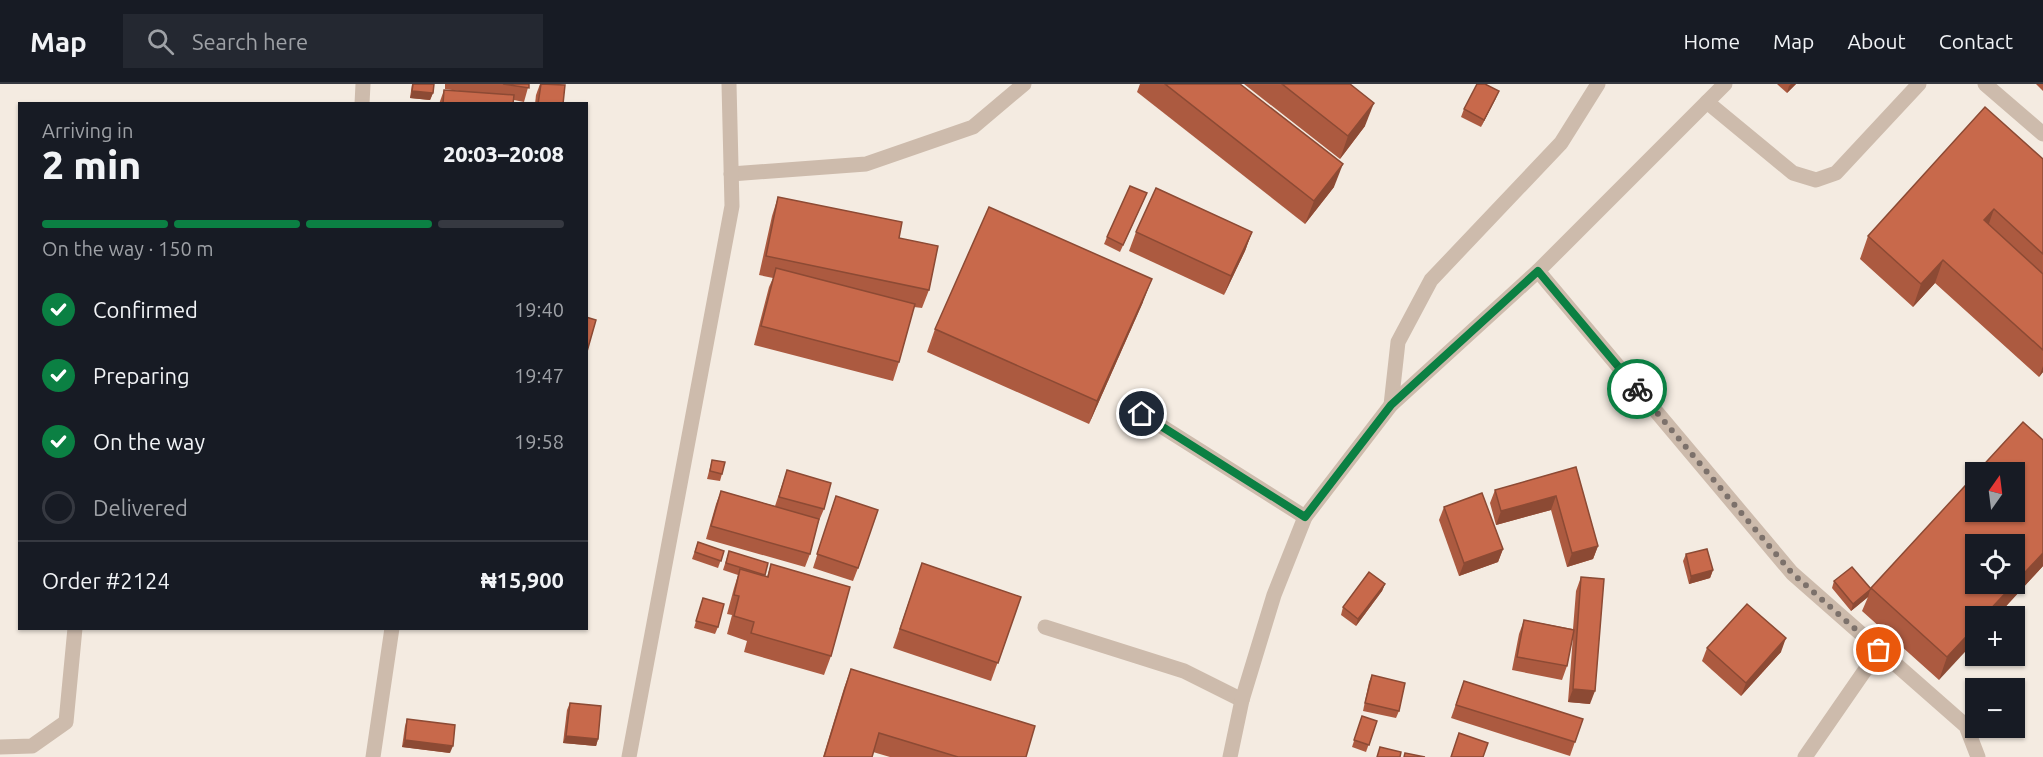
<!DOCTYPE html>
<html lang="en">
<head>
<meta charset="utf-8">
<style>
  :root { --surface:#171b24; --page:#242831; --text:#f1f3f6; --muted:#9ea1a6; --line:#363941; --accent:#0b8043 }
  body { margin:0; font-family:Ubuntu,sans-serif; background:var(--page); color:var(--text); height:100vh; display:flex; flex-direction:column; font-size:22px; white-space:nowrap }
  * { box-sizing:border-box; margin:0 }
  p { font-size:20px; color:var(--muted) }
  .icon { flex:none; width:33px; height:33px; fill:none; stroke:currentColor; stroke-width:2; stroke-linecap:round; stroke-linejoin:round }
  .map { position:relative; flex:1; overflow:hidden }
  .drawer { position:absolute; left:18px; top:18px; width:570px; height:528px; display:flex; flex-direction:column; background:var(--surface); border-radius:0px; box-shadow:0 2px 4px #0004 }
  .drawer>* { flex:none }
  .needle { width:39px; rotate:14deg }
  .fabs { position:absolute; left:1965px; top:378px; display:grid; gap:12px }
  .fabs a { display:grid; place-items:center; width:60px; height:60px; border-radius:0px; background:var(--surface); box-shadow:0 2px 4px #0004; font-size:30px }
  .pin { position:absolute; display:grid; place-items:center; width:51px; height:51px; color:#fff; margin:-26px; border:3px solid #fff; border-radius:50%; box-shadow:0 2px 6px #0007 }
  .courier { position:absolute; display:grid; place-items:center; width:60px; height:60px; margin:-30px; border:4px solid #0b8043; border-radius:50%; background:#fff; color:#222; box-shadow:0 2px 8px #0007 }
  .summary em { font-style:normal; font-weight:800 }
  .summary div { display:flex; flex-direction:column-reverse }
  .summary { display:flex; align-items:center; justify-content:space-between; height:102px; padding:0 24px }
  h1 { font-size:39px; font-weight:800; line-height:45px }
  .bar { display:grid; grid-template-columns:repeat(4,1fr); gap:9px 6px; align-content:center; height:72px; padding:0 24px }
  .bar i { height:8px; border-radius:4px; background:var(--line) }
  .bar .active { background:var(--accent) }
  .bar p { grid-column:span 4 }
  .line { display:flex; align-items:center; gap:15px; padding:0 24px; border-top:2px solid var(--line) }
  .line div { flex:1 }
  ol { padding:0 24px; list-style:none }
  li { display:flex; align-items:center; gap:18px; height:66px }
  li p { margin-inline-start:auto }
  li .icon { padding:6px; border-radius:50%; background:var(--accent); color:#fff; stroke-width:4 }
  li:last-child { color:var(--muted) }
  li i { width:33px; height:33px; border:3px solid var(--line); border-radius:50% }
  header { display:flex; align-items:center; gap:36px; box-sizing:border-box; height:84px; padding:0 30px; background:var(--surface); border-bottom:2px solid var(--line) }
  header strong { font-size:28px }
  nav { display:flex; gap:33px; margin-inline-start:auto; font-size:21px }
  .search { width:420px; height:54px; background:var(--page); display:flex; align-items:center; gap:15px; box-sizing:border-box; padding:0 21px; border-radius:0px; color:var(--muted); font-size:22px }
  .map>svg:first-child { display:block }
</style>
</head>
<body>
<header>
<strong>Map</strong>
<div class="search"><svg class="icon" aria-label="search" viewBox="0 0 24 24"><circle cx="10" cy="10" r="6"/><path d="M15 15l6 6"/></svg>Search here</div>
<nav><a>Home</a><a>Map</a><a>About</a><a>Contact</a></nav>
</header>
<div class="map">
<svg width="2043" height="673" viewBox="0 0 2043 673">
  <rect width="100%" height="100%" fill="#f4ebe1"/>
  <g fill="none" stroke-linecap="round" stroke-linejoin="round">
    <g stroke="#cdbbac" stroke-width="15">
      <path d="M1985,0L2043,50"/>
      <path d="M1707,18L1793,89L1816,96L1836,89L1919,0"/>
      <path d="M731,90L866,80L973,43L1024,0"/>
      <path d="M1391,321L1398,258L1431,196L1561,59L1598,0"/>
      <path d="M1142,330L1305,433"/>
      <path d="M1045,543L1184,587L1242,616"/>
    </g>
    <g stroke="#cdbbac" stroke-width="15">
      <path d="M362,20L363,0"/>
      <path d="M1538,187L1792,489L1966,642L1978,673"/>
      <path d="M0,663L32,662L66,638L75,544"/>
      <path d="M373,673L392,544"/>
      <path d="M629,673L732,122L729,0"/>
      <path d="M1805,673L1879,566"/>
    </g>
    <path stroke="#cdbbac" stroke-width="15" d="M1230,673L1242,616L1274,511L1305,433L1391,321L1538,187L1725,0"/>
  </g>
  <g fill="#ac5a40">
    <path d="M412,0H434L433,9L430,16L410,14Z"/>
    <path d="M445,0H529L524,18L514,16L513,20H439L444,6L459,7L445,5Z"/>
    <path d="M540,0H557L563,20H535L536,11Z"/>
    <path d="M1140,0H1240L1334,103L1305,140L1137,8Z"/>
    <path d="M1244,0H1350L1365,42L1340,75Z"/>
    <path d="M1777,0H1796L1787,9Z"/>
    <path d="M2036,0H2043V7Z"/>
    <path d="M1496,14L1481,43L1461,33L1464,25Z"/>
    <path d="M2043,75V288L2039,293L1935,199L1913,223L1860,175L1868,152Z"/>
    <path d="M778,113L899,154L929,206L922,224L914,223L899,278L893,297L754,261L769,203L773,194L759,191L772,132Z"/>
    <path d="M1144,116L1120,168L1104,160L1107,153Z"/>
    <path d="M1136,148H1252L1245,167L1224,211L1129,167Z"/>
    <path d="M1143,218L1089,340L927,268L935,245Z"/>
    <path d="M2043,356V482L1997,532H1976L1939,596L1862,527L1868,513L1851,527L1832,504L1834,497L1870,505Z"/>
    <path d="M712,376L722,390L720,397L707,395Z"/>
    <path d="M1576,383L1598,462L1593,475L1567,483L1551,426L1496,441L1490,419L1495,406Z"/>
    <path d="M787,386L824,425L818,439L810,470L805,483L706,455L716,420L721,407L775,422Z"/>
    <path d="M836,412L858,484L853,497L813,484Z"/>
    <path d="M1444,423L1503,465L1498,478L1459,492L1439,436Z"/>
    <path d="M698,458L724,467L718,484L692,475Z"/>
    <path d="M729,467L765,491L764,492L767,493L771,480L831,572L824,591L744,568L747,557L727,550L732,531L727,530L734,504L738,491L723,486Z"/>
    <path d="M1686,470L1713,486L1710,494L1689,500L1683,477Z"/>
    <path d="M922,479L1021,513L991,597L893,564Z"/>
    <path d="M1581,493L1590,620L1568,618L1573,552L1567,582L1562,596L1512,586L1519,550L1524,536L1573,545L1576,507Z"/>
    <path d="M1385,500L1382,507L1356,542L1341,531L1343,523Z"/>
    <path d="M703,514L718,543L715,550L694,544Z"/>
    <path d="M1707,564L1781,568L1741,612L1702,577Z"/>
    <path d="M851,585L1026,673H890L873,668L872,673H823L844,604Z"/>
    <path d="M1372,591L1399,627L1396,634L1363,627L1369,598Z"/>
    <path d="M1464,597L1583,635L1570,672L1451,634Z"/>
    <path d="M570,619L598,655L596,662L563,659L567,626Z"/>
    <path d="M1362,632L1377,637L1366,668L1352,663Z"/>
    <path d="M407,635L450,669L402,663L405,642Z"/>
  </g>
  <g fill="#8c4a34">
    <path d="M1791,0H1796L1787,9L1789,2Z"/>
    <path d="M412,7L433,9L430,16L410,14Z"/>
    <path d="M1499,7L1496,14L1481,43L1484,36Z"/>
    <path d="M1374,19L1365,42L1340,75L1348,52Z"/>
    <path d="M1343,80L1334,103L1305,140L1314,117Z"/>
    <path d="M1994,125L1986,148L1984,136Z"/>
    <path d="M1252,148L1245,167L1224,211L1231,192Z"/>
    <path d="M1943,176L1935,199L1913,223L1921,200Z"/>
    <path d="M1152,195L1143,218L1089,340L1097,317Z"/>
    <path d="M2043,282V288L2039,293Z"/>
    <path d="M1556,412L1551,426L1496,441L1501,427Z"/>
    <path d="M1598,462L1593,475L1567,483L1572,469Z"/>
    <path d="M1503,465L1498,478L1459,492L1464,479Z"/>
    <path d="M2043,469V482L1997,532H1984Z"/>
    <path d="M1713,486L1710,494L1689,500L1691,492Z"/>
    <path d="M1385,500L1382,507L1356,542L1358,535Z"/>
    <path d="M1870,506L1868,513L1851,527L1853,520Z"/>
    <path d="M1976,542V556L1939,596L1947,573Z"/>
    <path d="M1786,554L1781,568L1741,612L1746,599Z"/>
    <path d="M1573,605L1595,607L1590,620L1568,618Z"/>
    <path d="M566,652L598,655L596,662L563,659Z"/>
    <path d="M405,656L453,662L450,669L402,663Z"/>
  </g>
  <g fill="#c8694b" stroke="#8c4a34" stroke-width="1.5" fill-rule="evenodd">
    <path d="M413,0H434L433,9L412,7Z"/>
    <path d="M503,0H529V4Z"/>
    <path d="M541,0L565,1L563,20H538Z"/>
    <path d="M1165,0H1240L1343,80L1314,117Z"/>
    <path d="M1282,0H1350L1374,19L1348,52Z"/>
    <path d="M1477,0H1485L1499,7L1484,36L1464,25Z"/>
    <path d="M444,6L514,11L513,20H443Z"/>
    <path d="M1985,23L2043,75V170L1994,125L1984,136L2043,190V266L1943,176L1921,200L1868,152Z"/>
    <path d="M1130,102L1147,109L1123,161L1107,153Z"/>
    <path d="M1156,104L1252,148L1231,192L1136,148Z"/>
    <path d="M778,113L902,138L899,154L938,162L929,206L766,172Z"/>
    <path d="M989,123L1152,195L1097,317L935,245Z"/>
    <path d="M776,184L915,220L899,278L761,242Z"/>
    <path d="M586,233L596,236L586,271Z"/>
    <path d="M2023,338L2043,356V469L1984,532H1976V542L1947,573L1871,504L1976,390V428H2014V388H1977ZM1976,460H2014V500H1976Z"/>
    <path d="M712,376L725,378L722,390L710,387Z"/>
    <path d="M1576,383L1598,462L1572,469L1556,412L1501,427L1495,406Z"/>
    <path d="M787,386L831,399L824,425L779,413Z"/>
    <path d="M721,407L819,435L810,470L711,442Z"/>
    <path d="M1482,409L1503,465L1464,479L1444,423Z"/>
    <path d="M836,412L878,426L858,484L817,470Z"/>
    <path d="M698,458L724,467L721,477L695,468Z"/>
    <path d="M1707,465L1713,486L1691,492L1686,470Z"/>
    <path d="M729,467L768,479L765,491L726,479Z"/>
    <path d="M922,479L1021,513L998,579L900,545Z"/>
    <path d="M771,480L850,503L831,572L751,549L754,538L734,532L739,512L734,511L740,485L768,493Z"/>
    <path d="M1852,483L1871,505L1853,520L1834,497Z"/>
    <path d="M1369,488L1385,500L1358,535L1343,523Z"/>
    <path d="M1581,493L1604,495L1595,607L1573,605Z"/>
    <path d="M703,514L724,520L718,543L696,537Z"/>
    <path d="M1747,520L1786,554L1746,599L1707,564Z"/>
    <path d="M1524,536L1574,546L1567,582L1517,573Z"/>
    <path d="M851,585L1035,642L1026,673H958L879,649L872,673H824Z"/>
    <path d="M1372,591L1405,599L1399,627L1365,619Z"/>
    <path d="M1464,597L1583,635L1575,658L1456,621Z"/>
    <path d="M570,619L601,622L598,655L566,652Z"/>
    <path d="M1362,632L1377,637L1369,661L1354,656Z"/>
    <path d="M407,635L455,641L453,662L405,656Z"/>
    <path d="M1459,649L1488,659L1483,673H1451Z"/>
    <path d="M1380,663L1401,668L1400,673H1377Z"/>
    <path d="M1405,669L1425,673H1404Z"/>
  </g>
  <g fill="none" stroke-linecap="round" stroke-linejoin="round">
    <path stroke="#7c716b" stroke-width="6" stroke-dasharray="0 10.8" d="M1637,305L1792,489L1879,566"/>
    <path stroke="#0b8043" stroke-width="8" d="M1142,330L1305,433L1391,321L1538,187L1637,305"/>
  </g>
</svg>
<div class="fabs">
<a><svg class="needle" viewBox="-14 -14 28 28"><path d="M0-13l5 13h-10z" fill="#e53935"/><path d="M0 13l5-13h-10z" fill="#9ea1a6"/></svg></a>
<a><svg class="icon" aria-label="locate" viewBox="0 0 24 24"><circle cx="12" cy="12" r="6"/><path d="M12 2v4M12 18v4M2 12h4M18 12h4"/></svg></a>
<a>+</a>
<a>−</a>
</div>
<div class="pin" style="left:1879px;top:566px;background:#ea580c"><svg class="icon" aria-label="bag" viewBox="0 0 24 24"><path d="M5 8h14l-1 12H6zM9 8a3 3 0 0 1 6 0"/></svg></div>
<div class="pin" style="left:1142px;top:330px;background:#1f2937"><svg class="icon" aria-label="home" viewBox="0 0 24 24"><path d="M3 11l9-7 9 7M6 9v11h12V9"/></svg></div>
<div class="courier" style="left:1637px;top:305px"><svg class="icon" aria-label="bike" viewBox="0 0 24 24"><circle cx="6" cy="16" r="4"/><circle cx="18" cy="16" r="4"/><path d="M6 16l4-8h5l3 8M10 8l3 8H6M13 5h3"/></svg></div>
<section class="drawer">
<div class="summary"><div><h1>2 min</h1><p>Arriving in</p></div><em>20:03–20:08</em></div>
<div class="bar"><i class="active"></i><i class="active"></i><i class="active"></i><i></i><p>On the way · 150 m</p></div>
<ol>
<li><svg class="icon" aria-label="check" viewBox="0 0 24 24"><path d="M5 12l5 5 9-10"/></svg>Confirmed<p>19:40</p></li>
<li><svg class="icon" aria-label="check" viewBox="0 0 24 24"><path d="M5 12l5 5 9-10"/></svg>Preparing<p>19:47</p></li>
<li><svg class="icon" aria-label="check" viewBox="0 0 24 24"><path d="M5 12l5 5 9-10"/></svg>On the way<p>19:58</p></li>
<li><i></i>Delivered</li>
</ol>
<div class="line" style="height:78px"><div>Order #2124</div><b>₦15,900</b></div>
</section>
</div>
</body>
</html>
